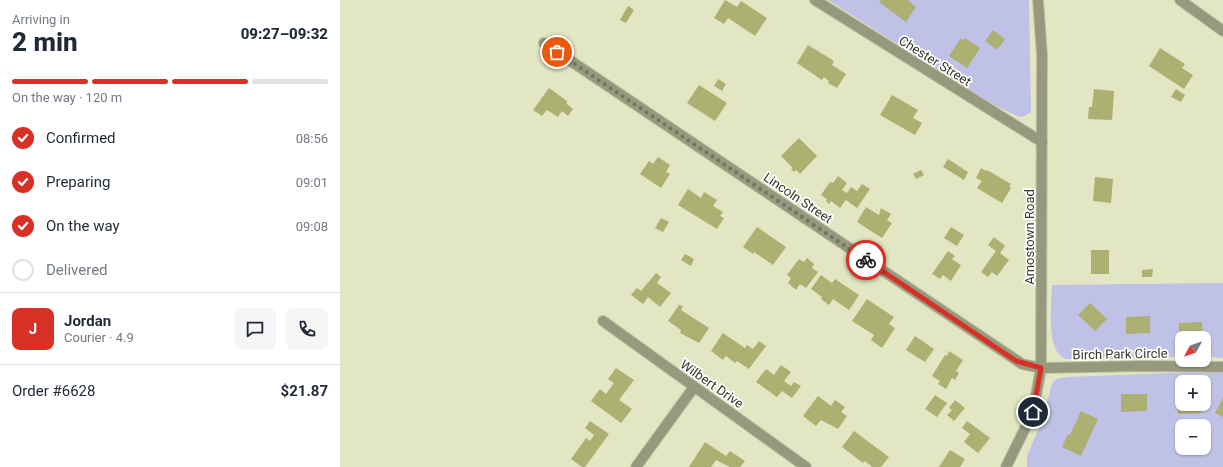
<!DOCTYPE html>
<html lang="en">
<head>
<meta charset="utf-8">
<style>
  :root { --surface:#fff; --page:#f6f6f7; --text:#1f2937; --muted:#747a83; --line:#e0e1e3; --accent:#d93025 }
  body { margin:0; font-family:Roboto,sans-serif; background:var(--page); color:var(--text); height:100vh; display:flex; flex-direction:column; font-size:15px; white-space:nowrap }
  * { box-sizing:border-box; margin:0 }
  p { font-size:13px; color:var(--muted) }
  .icon { flex:none; width:22px; height:22px; fill:none; stroke:currentColor; stroke-width:2; stroke-linecap:round; stroke-linejoin:round }
  .map { position:relative; flex:1; overflow:hidden }
  .drawer { display:flex; flex-direction:column; background:var(--surface); width:340px }
  .drawer>* { flex:none }
  .needle { width:26px; rotate:230deg }
  .controls { position:absolute; left:835px; top:331px; display:grid; gap:8px }
  .controls a { display:grid; place-items:center; width:36px; height:36px; border-radius:8px; background:var(--surface); box-shadow:0 1px 3px #0004; font-size:20px }
  .pin { position:absolute; display:grid; place-items:center; width:34px; height:34px; color:#fff; margin:-17px; border:2px solid #fff; border-radius:50%; box-shadow:0 1px 4px #0007 }
  .courier { position:absolute; display:grid; place-items:center; width:40px; height:40px; margin:-20px; border:3px solid #d93025; border-radius:50%; background:#fff; color:#222; box-shadow:0 1px 5px #0007 }
  .head em { font-style:normal; font-weight:800 }
  .head div { display:flex; flex-direction:column-reverse }
  .head { display:flex; align-items:center; justify-content:space-between; height:68px; padding:0 12px }
  h1 { font-size:26px; font-weight:800; line-height:30px }
  .bar { display:grid; grid-template-columns:repeat(4,1fr); gap:6px 4px; align-content:center; height:48px; padding:0 12px }
  .bar i { height:5px; border-radius:3px; background:var(--line) }
  .bar .current { background:var(--accent) }
  .bar p { grid-column:span 4 }
  .line { display:flex; align-items:center; gap:10px; padding:0 12px; border-top:1px solid var(--line) }
  .line div { flex:1 }
  .round { display:grid; place-items:center; flex:none; width:42px; height:42px; border-radius:8px; background:var(--page) }
  ol { padding:0 12px; list-style:none }
  li { display:flex; align-items:center; gap:12px; height:44px }
  li p { margin-inline-start:auto }
  li .icon { padding:4px; border-radius:50%; background:var(--accent); color:#fff; stroke-width:4 }
  li:last-child { color:var(--muted) }
  li i { width:22px; height:22px; border:2px solid var(--line); border-radius:50% }
  main { display:flex; flex:1; min-height:0 }
  .map>svg:first-child { display:block }
</style>
</head>
<body>
<main>
<section class="drawer">
<div class="head"><div><h1>2 min</h1><p>Arriving in</p></div><em>09:27–09:32</em></div>
<div class="bar"><i class="current"></i><i class="current"></i><i class="current"></i><i></i><p>On the way · 120 m</p></div>
<ol>
<li><svg class="icon" aria-label="check" viewBox="0 0 24 24"><path d="M5 12l5 5 9-10"/></svg>Confirmed<p>08:56</p></li>
<li><svg class="icon" aria-label="check" viewBox="0 0 24 24"><path d="M5 12l5 5 9-10"/></svg>Preparing<p>09:01</p></li>
<li><svg class="icon" aria-label="check" viewBox="0 0 24 24"><path d="M5 12l5 5 9-10"/></svg>On the way<p>09:08</p></li>
<li><i></i>Delivered</li>
</ol>
<div class="line" style="height:72px"><b class="round" style="background:var(--accent);color:#fff">J</b><div><b>Jordan</b><p>Courier · 4.9</p></div><a class="round"><svg class="icon" aria-label="chat" viewBox="0 0 24 24"><path d="M4 5h16v11H9l-5 4z"/></svg></a><a class="round"><svg class="icon" aria-label="phone" viewBox="0 0 24 24"><path d="M5 4h4l2 5-3 2q2 4 5 5l2-3 5 2v4C11 20 4 13 5 4z"/></svg></a></div>
<div class="line" style="height:52px"><div>Order #6628</div><b>$21.87</b></div>
</section>
<div class="map">
<svg width="883" height="467" viewBox="0 0 883 467">
  <rect width="100%" height="100%" fill="#e3e6c2"/>
  <g fill="#bfc2e6" fill-rule="evenodd">
    <path d="M488,0H689L691,112L684,116L679,117L652,104Z"/>
    <path d="M883,283V358L864,356V338H842V357L725,359C705,349 712,305 712,285Z"/>
    <path d="M857,372H883V467H687V456L702,421L712,384L716,379L728,377ZM842,382H864V404H842ZM842,426H864V448H842Z"/>
  </g>
  <g fill="#acb071">
    <path d="M385,0L397,7L401,1L427,18L415,36L388,18L384,24L374,18Z"/>
    <path d="M541,0H568L576,7L566,22L539,2Z"/>
    <path d="M288,6L294,10L286,23L280,20Z"/>
    <path d="M653,30L665,39L657,50L645,41Z"/>
    <path d="M621,38L624,41L625,38L640,48L627,68L609,56Z"/>
    <path d="M468,45L494,61L492,65L506,74L497,88L488,83L489,81L484,77L482,80L457,63Z"/>
    <path d="M820,48L845,64L842,68L853,75L844,89L809,66Z"/>
    <path d="M378,79L386,84L382,91L374,86Z"/>
    <path d="M359,85L387,103L375,121L347,103Z"/>
    <path d="M209,88L227,101L226,103L233,109L228,116L222,111L218,117L207,110L202,116L193,110Z"/>
    <path d="M754,89L774,91L772,120L748,119L749,107H752Z"/>
    <path d="M836,89L845,95L841,102L831,97Z"/>
    <path d="M552,95L578,110L573,118L582,123L575,135L540,115Z"/>
    <path d="M459,138L477,156L460,174L456,170L454,172L451,169L453,168L441,156Z"/>
    <path d="M318,157L330,165L326,172L330,174L321,188L300,174L309,161L313,164Z"/>
    <path d="M608,159L628,172L624,180L603,167Z"/>
    <path d="M641,168L646,171L647,170L671,184L669,186L671,188L662,203L637,188L642,181L636,178Z"/>
    <path d="M581,170L584,175L576,179L573,174Z"/>
    <path d="M498,176L507,183L502,190L507,193L511,187L517,191L522,184L530,189L517,208L506,200L500,208L491,201L489,204L486,201L487,199L481,195L490,182L493,183Z"/>
    <path d="M755,177L773,179L771,203L753,201Z"/>
    <path d="M348,189L361,198L364,192L377,200L373,206L383,212L380,216L384,218L377,229L338,205Z"/>
    <path d="M526,207L539,215L541,208L551,214L547,220L552,223L542,238L517,222Z"/>
    <path d="M321,218L329,222L323,232L315,228Z"/>
    <path d="M417,227L446,247L433,265L414,252L413,254L403,247Z"/>
    <path d="M611,227L624,235L617,246L604,238Z"/>
    <path d="M654,237L665,246L660,253L669,260L657,276L652,272L648,277L641,272L656,251L648,245Z"/>
    <rect x="751" y="250" width="18" height="24"/>
    <path d="M608,251L615,256L612,259L621,265L611,281L603,275L600,279L592,274Z"/>
    <path d="M345,254L354,259L351,266L341,260Z"/>
    <path d="M467,258L474,264L472,268L478,272L466,288L460,284L456,290L448,283L451,278L447,275L459,259L464,262Z"/>
    <path d="M813,269L812,277H802V270Z"/>
    <path d="M316,273L321,277L317,283L331,293L320,307L308,297L303,304L291,295L297,288L301,291Z"/>
    <path d="M481,275L492,283L495,279L519,295L509,310L493,299L489,305L481,299L482,297L471,289Z"/>
    <path d="M527,299L554,317L549,324L555,328L542,348L531,340L534,335L512,321Z"/>
    <path d="M750,303L767,319L755,331L738,315Z"/>
    <path d="M339,305L343,306L341,310L369,328L359,343L340,333L341,330L328,321Z"/>
    <path d="M810,316V333L786,334V317Z"/>
    <path d="M862,322L863,337L839,338V323Z"/>
    <path d="M383,333L405,348L407,345L413,349L419,341L426,346L409,369L397,361L395,363L386,356L383,360L371,351Z"/>
    <path d="M575,336L594,349L585,362L566,350Z"/>
    <path d="M609,351L623,360L616,371L619,373L615,380L612,378L606,389L598,384L600,381L592,376L605,355L607,356Z"/>
    <path d="M441,365L451,372L444,381L451,386L454,382L461,386L452,398L442,391L437,397L416,382L426,369L434,375Z"/>
    <path d="M276,368L294,380L279,400L292,409L281,423L251,401L260,389L266,394L274,383L268,379Z"/>
    <path d="M781,394H807V411L781,412Z"/>
    <path d="M595,395L607,403L597,417L585,409Z"/>
    <path d="M478,396L491,406L495,400L505,407L501,412L507,416L498,429L481,420L476,426L463,416Z"/>
    <path d="M837,397H842V404H860L861,413L838,414Z"/>
    <path d="M883,398V417L875,413Z"/>
    <path d="M615,400L625,408L614,421L607,415L612,410L609,408Z"/>
    <path d="M741,411L758,419L741,456L722,447L728,434L730,435Z"/>
    <path d="M250,421L269,434L245,467H242L231,459L246,438L250,441L254,435L245,428Z"/>
    <path d="M627,421L650,438L638,453L624,442L630,434L622,428Z"/>
    <path d="M514,431L549,457L541,467H532L525,461L523,463L502,447Z"/>
    <path d="M365,442L386,456L390,451L405,461L400,467H390L376,460L371,467H349Z"/>
    <path d="M610,450L625,459L620,467H599Z"/>
  </g>
  <g fill="none" stroke-linecap="round" stroke-linejoin="round">
    <defs>
      <g id="minor">
        <path d="M475,0L702,142"/>
        <path d="M840,0L883,31"/>
        <path d="M204,43L682,364L701,368L803,366L883,367"/>
        <path d="M263,321L466,467"/>
        <path d="M296,467L354,387"/>
      </g>
      <path id="tertiary" d="M666,467L693,412L701,368L702,55L698,0"/>
    </defs>
    <use href="#minor" stroke="#c0c3a3" stroke-width="12"/>
    <use href="#tertiary" stroke="#c0c3a3" stroke-width="12"/>
    <use href="#minor" stroke="#96997e" stroke-width="10"/>
    <use href="#tertiary" stroke="#96997e" stroke-width="10"/>
  </g>
  <g fill="none" stroke-linecap="round" stroke-linejoin="round">
    <path stroke="#72745f" stroke-width="4" stroke-dasharray="0 7.2" d="M217,52L526,260"/>
    <path stroke="#d93025" stroke-width="5" d="M526,260L676,361L701,368L693,412"/>
  </g>
  <g text-anchor="middle" dominant-baseline="central" stroke-width="3.5" stroke-linejoin="round" paint-order="stroke">
    <g font-size="13" fill="#353729" stroke="#fff">
      <text transform="translate(595 61) rotate(32)">Chester Street</text>
      <text transform="translate(458 198) rotate(34)">Lincoln Street</text>
      <text transform="translate(689 237) rotate(-90)">Amostown Road</text>
      <text transform="translate(780 354) rotate(-1)">Birch Park Circle</text>
      <text transform="translate(372 384) rotate(35)">Wilbert Drive</text>
    </g>
  </g>
</svg>
<div class="controls">
<a><svg class="needle" viewBox="-14 -14 28 28"><path d="M0-13l5 13h-10z" fill="#e53935"/><path d="M0 13l5-13h-10z" fill="#747a83"/></svg></a>
<a>+</a>
<a>−</a>
</div>
<div class="pin" style="left:217px;top:52px;background:#ea580c"><svg class="icon" aria-label="bag" viewBox="0 0 24 24"><path d="M5 8h14l-1 12H6zM9 8a3 3 0 0 1 6 0"/></svg></div>
<div class="pin" style="left:693px;top:412px;background:#1f2937"><svg class="icon" aria-label="home" viewBox="0 0 24 24"><path d="M3 11l9-7 9 7M6 9v11h12V9"/></svg></div>
<div class="courier" style="left:526px;top:260px"><svg class="icon" aria-label="bike" viewBox="0 0 24 24"><circle cx="6" cy="16" r="4"/><circle cx="18" cy="16" r="4"/><path d="M6 16l4-8h5l3 8M10 8l3 8H6M13 5h3"/></svg></div>
</div>
</main>
</body>
</html>
